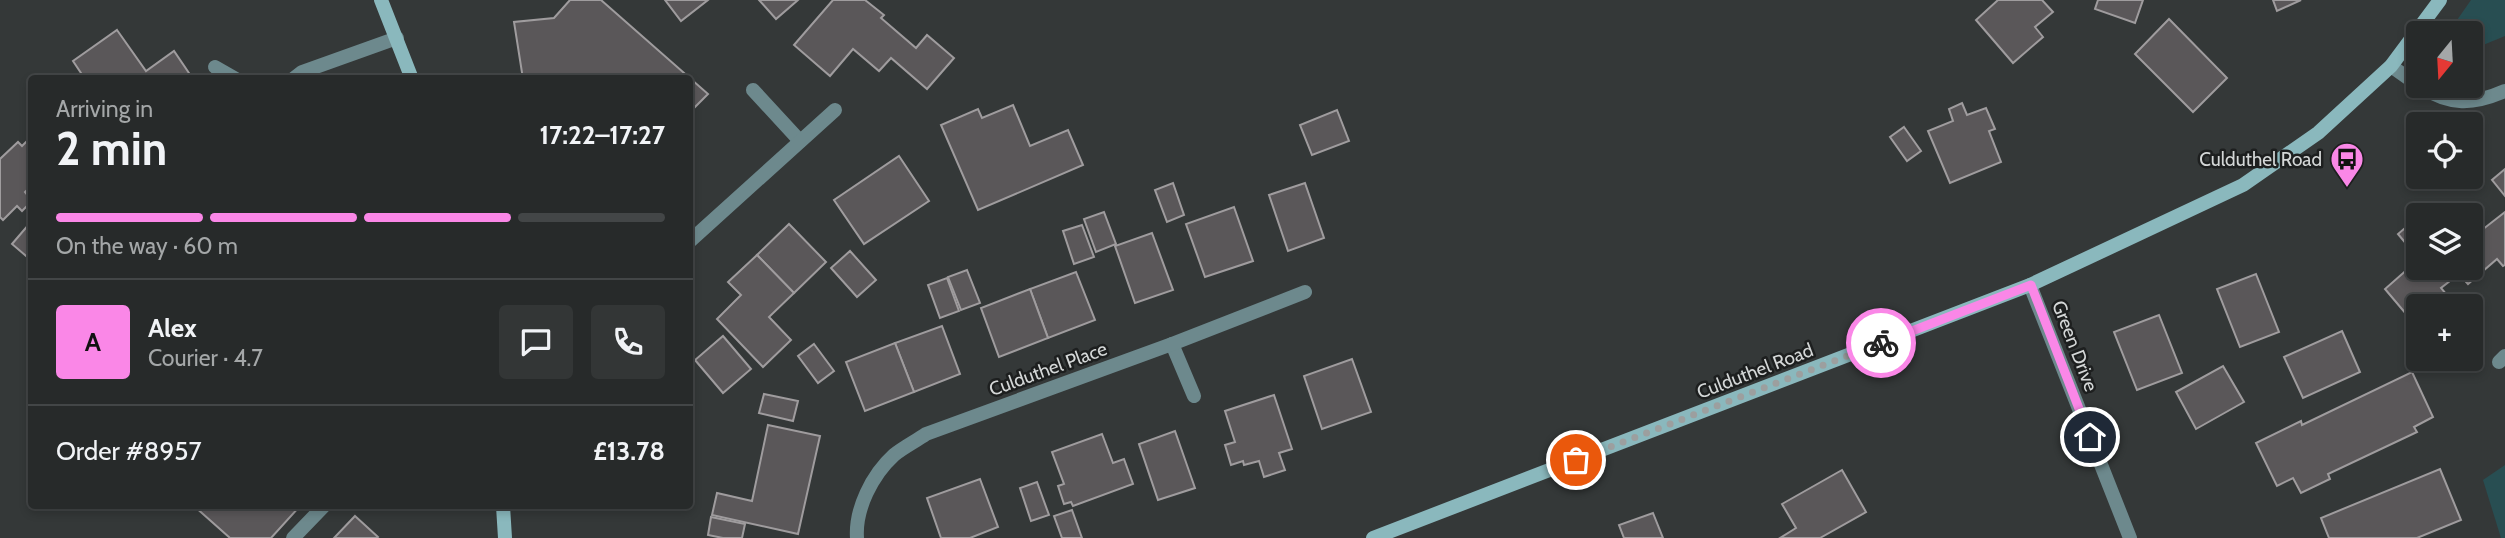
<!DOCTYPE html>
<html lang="en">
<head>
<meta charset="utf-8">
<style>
  :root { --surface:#272a2a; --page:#333636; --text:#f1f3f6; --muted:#a4a7a8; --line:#434647; --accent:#fa87e7 }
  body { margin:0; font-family:Cabin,sans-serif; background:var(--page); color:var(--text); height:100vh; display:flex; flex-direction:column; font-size:26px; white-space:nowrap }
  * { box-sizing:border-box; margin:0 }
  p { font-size:23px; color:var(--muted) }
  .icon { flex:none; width:38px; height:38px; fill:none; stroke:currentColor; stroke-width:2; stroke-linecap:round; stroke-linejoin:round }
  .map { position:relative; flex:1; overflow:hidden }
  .sheet { position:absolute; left:28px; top:75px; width:665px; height:434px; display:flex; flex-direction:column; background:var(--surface); border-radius:7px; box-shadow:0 4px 10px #0003,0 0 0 2px var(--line) }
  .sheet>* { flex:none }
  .needle { width:46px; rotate:198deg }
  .buttons { position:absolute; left:2406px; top:21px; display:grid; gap:14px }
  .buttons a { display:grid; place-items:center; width:77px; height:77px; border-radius:7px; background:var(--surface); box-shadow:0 4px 10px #0003,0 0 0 2px var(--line); font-size:35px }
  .pin { position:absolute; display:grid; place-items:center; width:60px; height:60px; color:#fff; margin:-30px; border:4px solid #fff; border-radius:50%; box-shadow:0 2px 7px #0007 }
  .courier { position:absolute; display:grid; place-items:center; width:70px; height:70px; margin:-35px; border:5px solid #fa87e7; border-radius:50%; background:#fff; color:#222; box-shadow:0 2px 9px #0007 }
  .summary em { font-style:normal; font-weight:700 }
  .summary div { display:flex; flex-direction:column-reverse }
  .summary { display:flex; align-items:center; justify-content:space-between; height:119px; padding:0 28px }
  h1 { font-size:46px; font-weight:700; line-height:52px }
  .bar { display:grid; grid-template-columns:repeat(4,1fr); gap:10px 7px; align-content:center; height:84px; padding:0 28px }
  .bar i { height:9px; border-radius:5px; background:var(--line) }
  .bar .selected { background:var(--accent) }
  .bar p { grid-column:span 4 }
  .line { display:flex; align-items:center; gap:18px; padding:0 28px; border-top:2px solid var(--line) }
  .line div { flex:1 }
  .round { display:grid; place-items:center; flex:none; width:74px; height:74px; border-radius:7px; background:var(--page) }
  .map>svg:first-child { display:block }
</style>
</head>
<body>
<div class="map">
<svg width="2505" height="538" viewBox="0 0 2505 538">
  <rect width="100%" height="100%" fill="#343838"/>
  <g fill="#284e52">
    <path d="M2471,0H2505V36L2471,50V33H2448Z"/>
    <path d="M2505,465V538H2501L2483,480Z"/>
  </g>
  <g fill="#5a5759" stroke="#9f9c9e" stroke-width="2">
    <path d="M570,0H601L708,94L690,112V79H523L514,22L554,18Z"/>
    <path d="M665,0H708L681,21Z"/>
    <path d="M759,0H798L776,19Z"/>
    <path d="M833,0H865L884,15L881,18L916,48L927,35L954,58L927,89L891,58L879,71L853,49L830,76L794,45Z"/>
    <path d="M1998,0H2042L2053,12L2035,27L2043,37L2013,63L1976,20Z"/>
    <path d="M2098,0H2143L2135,23L2095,9Z"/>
    <path d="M2273,0H2301L2277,11Z"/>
    <path d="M2169,19L2227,78L2193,112L2135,54Z"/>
    <path d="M117,30L146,71L174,51L193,79H85L73,61Z"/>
    <path d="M1962,103L1967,115L1986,108L1995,129L1989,131L2001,162L1950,183L1928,131L1953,121L1949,109Z"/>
    <path d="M1013,105L1030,146L1068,130L1083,165L978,210L941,125L978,109L982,118Z"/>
    <path d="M1337,110L1349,141L1312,155L1300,125Z"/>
    <path d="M1904,127L1921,151L1907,161L1890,137Z"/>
    <path d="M31,137L32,185L25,192L32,201L22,211L17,206L3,220L0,217V159L18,142L22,146Z"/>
    <path d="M899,156L929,201L864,244L834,200Z"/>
    <path d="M2505,169V196L2492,180Z"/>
    <path d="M1173,183L1184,215L1167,222L1155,190Z"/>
    <path d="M1305,183L1324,238L1288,251L1269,195Z"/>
    <path d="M2433,205L2443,215H2420Z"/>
    <path d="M1234,207L1253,261L1205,277L1186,224Z"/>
    <path d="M1104,212L1116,244L1096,252L1084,219Z"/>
    <path d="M2505,212V265L2503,266L2497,259L2468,284L2459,274L2441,288L2456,306H2418V315L2412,321L2385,289L2418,260V268H2471V225L2475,222L2482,230Z"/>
    <path d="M2418,217V258L2398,234Z"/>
    <path d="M30,223L32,224V261L12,244Z"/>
    <path d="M789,224L826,262L794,293L757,255Z"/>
    <path d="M1082,225L1094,257L1074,264L1063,231Z"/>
    <path d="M1152,233L1173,290L1135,303L1115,246Z"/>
    <path d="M850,251L876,280L857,297L831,268Z"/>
    <path d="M757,255L794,293L769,317L791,340L763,367L717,319L741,295L728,282Z"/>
    <path d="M967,270L980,303L961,310L948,277Z"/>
    <path d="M1076,272L1095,320L1048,338L1030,289Z"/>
    <path d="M2256,274L2279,332L2240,347L2217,289Z"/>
    <path d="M947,278L959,311L940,318L928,285Z"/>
    <path d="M1030,289L1048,338L999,357L981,308Z"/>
    <path d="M2159,315L2182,373L2137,390L2114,332Z"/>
    <path d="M942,326L960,374L914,392L895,343Z"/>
    <path d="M2342,331L2360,372L2303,398L2284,357Z"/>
    <path d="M723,336L751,369L723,393L695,360Z"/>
    <path d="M895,343L914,392L865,411L846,362Z"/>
    <path d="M814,344L834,371L818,383L798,356Z"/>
    <path d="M1352,359L1371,412L1322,429L1304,376Z"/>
    <path d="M2223,366L2244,402L2196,429L2176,392Z"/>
    <path d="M2412,372L2433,417L2414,427L2417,432L2328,474L2330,479L2301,493L2293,478L2277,486L2256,443L2301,421L2302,425Z"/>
    <path d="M764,394L798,401L793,421L759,413Z"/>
    <path d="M1274,395L1292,449L1279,453L1285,470L1264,477L1259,461L1244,465L1243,461L1231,465L1225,445L1235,442L1225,411Z"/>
    <path d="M768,425L820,436L798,534L712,515L717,493L752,501Z"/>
    <path d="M1175,431L1195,488L1158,500L1139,444Z"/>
    <path d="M1102,434L1113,463L1124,459L1133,484L1073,506L1071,502L1064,504L1058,486L1064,484L1052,452Z"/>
    <path d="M2440,469L2461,520L2417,538H2329L2321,518Z"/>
    <path d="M1842,470L1866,512L1820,538H1780L1796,528L1782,504Z"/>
    <path d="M980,479L998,527L970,538H941L927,498Z"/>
    <path d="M1037,482L1049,515L1031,521L1020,488Z"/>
    <path d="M194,506H300L271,538H230Z"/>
    <path d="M1072,510L1082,538H1062L1054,516Z"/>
    <path d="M1653,513L1663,538H1624L1619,525Z"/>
    <path d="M355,516L378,537L377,538H334Z"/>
    <path d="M711,517L745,524L742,538H723L708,535Z"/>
  </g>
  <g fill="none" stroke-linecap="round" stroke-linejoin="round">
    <g stroke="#6d898d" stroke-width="14">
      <path d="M2391,66L2418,85"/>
      <path d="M215,67L236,79"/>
      <path d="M293,79L302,72L397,38"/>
      <path d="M2420,86C2450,106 2473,105 2505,91"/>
      <path d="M753,90L800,141"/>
      <path d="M690,241L835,110"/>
      <path d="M2030,285L2130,538"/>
      <path d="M1172,344L1194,396"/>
      <path d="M2499,362L2505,356"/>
      <path d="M293,538L324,506"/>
      <path d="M857,538C855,509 872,475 894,455C904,447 916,441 926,434L1172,344L1305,292"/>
    </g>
    <g stroke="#8ab8bd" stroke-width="14">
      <path d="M381,0L412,79"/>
      <path d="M503,506L505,538"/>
      <path d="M1373,538L2030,285L2243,185L2318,133L2391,66L2440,0"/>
    </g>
  </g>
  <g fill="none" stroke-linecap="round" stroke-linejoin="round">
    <path stroke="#9c9f9f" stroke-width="7" stroke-dasharray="0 12.6" d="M1576,460L1881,343"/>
    <path stroke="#fa87e7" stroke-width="9" d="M1881,343L2031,285L2090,437"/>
  </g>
  <defs>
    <symbol id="bus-pin" viewBox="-11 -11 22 30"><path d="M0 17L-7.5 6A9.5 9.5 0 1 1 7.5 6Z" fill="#fa87e7" stroke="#1d1f1f"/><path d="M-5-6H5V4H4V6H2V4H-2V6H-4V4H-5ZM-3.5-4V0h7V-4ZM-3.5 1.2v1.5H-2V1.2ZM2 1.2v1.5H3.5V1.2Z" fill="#111"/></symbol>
  </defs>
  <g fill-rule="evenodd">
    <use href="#bus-pin" x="2328" y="140" width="38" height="52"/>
  </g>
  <g text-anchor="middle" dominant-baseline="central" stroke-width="5" stroke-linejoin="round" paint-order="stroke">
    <g font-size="19" fill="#d4d7d7" stroke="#1d1f1f" text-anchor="end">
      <text x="2322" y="159">Culduthel Road</text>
    </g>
    <g font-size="19" fill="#d4d7d7" stroke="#1d1f1f">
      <text transform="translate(2075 346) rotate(69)">Green Drive</text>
      <text transform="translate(1048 369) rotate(-20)">Culduthel Place</text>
      <text transform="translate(1755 371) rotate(-21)">Culduthel Road</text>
    </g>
  </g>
</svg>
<div class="buttons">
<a><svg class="needle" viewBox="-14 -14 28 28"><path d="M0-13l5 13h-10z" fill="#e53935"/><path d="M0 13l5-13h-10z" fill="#a4a7a8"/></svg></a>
<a><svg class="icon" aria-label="locate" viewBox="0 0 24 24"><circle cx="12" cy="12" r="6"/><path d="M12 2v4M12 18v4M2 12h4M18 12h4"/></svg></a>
<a><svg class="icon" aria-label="layers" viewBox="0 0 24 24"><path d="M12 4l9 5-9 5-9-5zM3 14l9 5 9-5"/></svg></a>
<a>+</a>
</div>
<div class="pin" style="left:1576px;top:460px;background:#ea580c"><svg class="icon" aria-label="bag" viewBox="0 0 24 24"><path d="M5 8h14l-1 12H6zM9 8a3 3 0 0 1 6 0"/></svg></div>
<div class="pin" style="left:2090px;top:437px;background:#1f2937"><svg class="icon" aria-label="home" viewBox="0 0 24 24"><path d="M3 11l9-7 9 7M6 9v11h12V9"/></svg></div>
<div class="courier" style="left:1881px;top:343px"><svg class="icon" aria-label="bike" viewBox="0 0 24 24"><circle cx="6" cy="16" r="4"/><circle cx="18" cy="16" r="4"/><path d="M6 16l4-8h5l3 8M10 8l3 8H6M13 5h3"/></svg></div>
<section class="sheet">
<div class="summary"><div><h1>2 min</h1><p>Arriving in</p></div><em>17:22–17:27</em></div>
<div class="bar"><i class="selected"></i><i class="selected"></i><i class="selected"></i><i></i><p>On the way · 60 m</p></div>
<div class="line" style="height:126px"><b class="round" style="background:var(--accent);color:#111">A</b><div><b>Alex</b><p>Courier · 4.7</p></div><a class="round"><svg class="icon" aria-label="chat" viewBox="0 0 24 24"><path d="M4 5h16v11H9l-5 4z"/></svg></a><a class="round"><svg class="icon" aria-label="phone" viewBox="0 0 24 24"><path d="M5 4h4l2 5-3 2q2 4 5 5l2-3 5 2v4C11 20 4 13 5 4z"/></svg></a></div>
<div class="line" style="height:91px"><div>Order #8957</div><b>£13.78</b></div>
</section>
</div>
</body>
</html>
